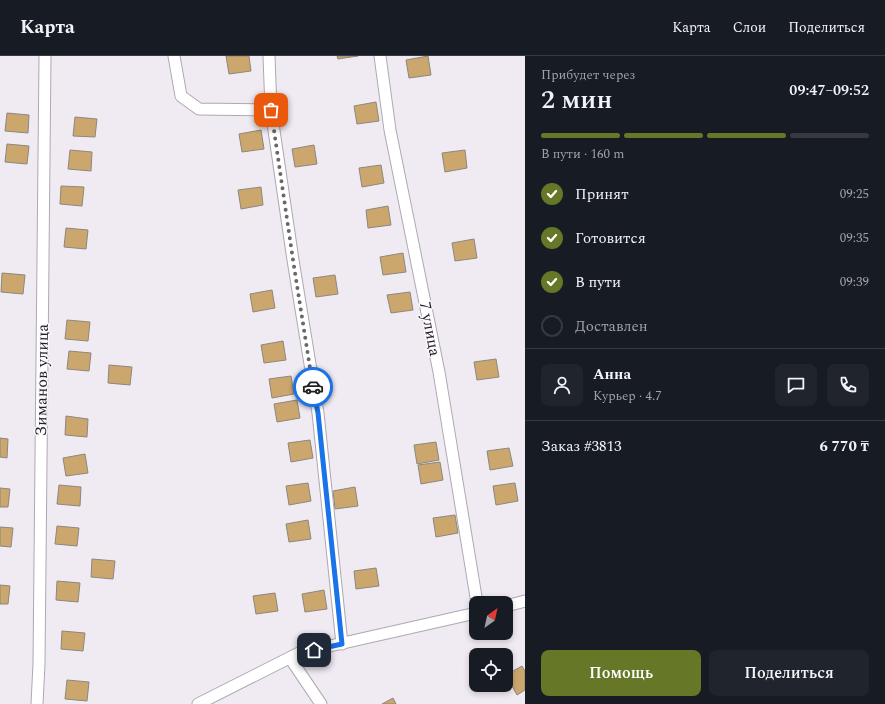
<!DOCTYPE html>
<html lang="ru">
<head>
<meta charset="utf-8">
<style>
  :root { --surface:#171b24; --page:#20242c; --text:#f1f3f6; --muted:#9ea1a6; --line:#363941; --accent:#667827 }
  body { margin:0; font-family:Spectral,serif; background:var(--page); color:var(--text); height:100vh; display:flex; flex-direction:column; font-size:15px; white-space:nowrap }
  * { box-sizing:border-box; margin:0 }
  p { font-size:13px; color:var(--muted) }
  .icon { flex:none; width:22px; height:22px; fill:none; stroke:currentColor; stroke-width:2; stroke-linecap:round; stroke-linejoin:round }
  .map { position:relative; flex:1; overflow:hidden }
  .sheet { display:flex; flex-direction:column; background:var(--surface); width:360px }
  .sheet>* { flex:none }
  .needle { width:26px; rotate:33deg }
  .fabs { position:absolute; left:469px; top:540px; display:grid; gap:8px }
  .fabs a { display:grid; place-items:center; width:44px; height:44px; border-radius:8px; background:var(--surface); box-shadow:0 2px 6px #0003; font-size:20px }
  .pin { position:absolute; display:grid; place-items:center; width:34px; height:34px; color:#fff; margin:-17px; border-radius:8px; box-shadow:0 2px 6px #0006 }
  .courier { position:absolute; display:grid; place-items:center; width:40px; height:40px; margin:-20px; border:3px solid #1a73e8; border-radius:50%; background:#fff; color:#222; box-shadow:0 1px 5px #0007 }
  .head em { font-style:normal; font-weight:600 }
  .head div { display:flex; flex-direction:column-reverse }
  .head { display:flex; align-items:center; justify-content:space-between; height:68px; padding:0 16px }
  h1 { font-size:26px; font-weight:600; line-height:30px }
  .bar { display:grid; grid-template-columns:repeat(4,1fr); gap:6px 4px; align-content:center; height:48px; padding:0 16px }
  .bar i { height:5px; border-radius:3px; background:var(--line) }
  .bar .current { background:var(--accent) }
  .bar p { grid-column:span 4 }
  .line { display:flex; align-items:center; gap:10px; padding:0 16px; border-top:1px solid var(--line) }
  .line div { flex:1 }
  .round { display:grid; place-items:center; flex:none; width:42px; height:42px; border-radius:8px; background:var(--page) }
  ol { padding:0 16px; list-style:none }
  li { display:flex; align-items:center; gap:12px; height:44px }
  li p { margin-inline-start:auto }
  li .icon { padding:4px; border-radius:50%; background:var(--accent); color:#fff; stroke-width:4 }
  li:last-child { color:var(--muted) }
  li i { width:22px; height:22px; border:2px solid var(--line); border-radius:50% }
  .button { display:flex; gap:8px; margin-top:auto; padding:8px 16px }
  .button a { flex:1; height:46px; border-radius:8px; background:var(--accent); color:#fff; font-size:16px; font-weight:600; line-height:46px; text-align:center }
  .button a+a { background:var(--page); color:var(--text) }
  header { display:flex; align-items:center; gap:24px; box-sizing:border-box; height:56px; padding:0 20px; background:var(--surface); border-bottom:1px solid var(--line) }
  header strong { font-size:19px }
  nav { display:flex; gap:22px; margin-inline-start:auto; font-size:14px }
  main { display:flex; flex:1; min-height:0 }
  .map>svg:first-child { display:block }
</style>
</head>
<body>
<header>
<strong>Карта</strong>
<nav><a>Карта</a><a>Слои</a><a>Поделиться</a></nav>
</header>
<main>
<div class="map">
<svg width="525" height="648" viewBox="0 0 525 648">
  <rect width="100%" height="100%" fill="#f0eaf2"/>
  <g fill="#cba76d" stroke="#8c877f">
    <path d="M226,0H249L251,15L229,18Z"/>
    <path d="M337,0H358L338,3Z"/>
    <path d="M428,0L431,19L409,22L406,4Z"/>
    <path d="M376,46L379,65L357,68L354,50Z"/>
    <path d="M7,57L29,59L28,77L5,75Z"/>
    <path d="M75,61L97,63L95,81L73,80Z"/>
    <path d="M261,74L264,93L242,96L239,78Z"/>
    <path d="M7,88L29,90L27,108L5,106Z"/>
    <path d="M314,89L317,108L295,111L292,93Z"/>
    <path d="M70,94L92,96L91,115L68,113Z"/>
    <path d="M465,94L467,112L445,116L442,97Z"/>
    <path d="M381,109L384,127L362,131L359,112Z"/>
    <path d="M61,130L84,131L82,150L60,148Z"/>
    <path d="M261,131L263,149L241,153L238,134Z"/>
    <path d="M388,150L391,169L368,172L366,154Z"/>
    <path d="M66,172L88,174L86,193L64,191Z"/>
    <path d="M474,183L477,202L455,205L452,187Z"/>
    <path d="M403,197L406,216L383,219L380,201Z"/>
    <path d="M2,217L25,219L23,238L1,236Z"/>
    <path d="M335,219L338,238L316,241L313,222Z"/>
    <path d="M272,234L275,252L253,256L250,238Z"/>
    <path d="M410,236L413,254L391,257L387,239Z"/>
    <path d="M67,264L90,266L88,285L65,283Z"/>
    <path d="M283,285L286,304L264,307L261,289Z"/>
    <path d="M69,295L91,297L89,315L67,313Z"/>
    <path d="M496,303L499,321L477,324L474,306Z"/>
    <path d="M109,309L132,311L130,329L108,327Z"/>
    <path d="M291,320L294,338L272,342L269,323Z"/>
    <path d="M297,344L300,362L277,366L274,348Z"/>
    <path d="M66,360L88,363L87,381L65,379Z"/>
    <path d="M0,382L8,383L7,402L0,401Z"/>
    <path d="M310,384L313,402L291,406L288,387Z"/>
    <path d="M436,386L439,404L417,408L414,389Z"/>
    <path d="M509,392L513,410L490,414L487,395Z"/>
    <path d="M85,398L88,417L66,420L63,402Z"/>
    <path d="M440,406L443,424L421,428L418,409Z"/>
    <path d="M308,427L311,445L289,449L286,430Z"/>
    <path d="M515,427L518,445L496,449L493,430Z"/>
    <path d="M59,429L81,431L80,450L57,448Z"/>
    <path d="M355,431L358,450L335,453L333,435Z"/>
    <path d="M0,432L10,433L8,451H0Z"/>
    <path d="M455,459L458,477L436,481L433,462Z"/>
    <path d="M308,464L311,483L289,486L286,468Z"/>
    <path d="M57,470L79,472L77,490L55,488Z"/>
    <path d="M0,471L13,472L11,491L0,490Z"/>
    <path d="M92,503L115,505L113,523L91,521Z"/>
    <path d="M376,512L379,530L356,533L354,515Z"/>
    <path d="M57,525L80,527L78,546L56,544Z"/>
    <path d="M0,529L10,530L8,548H0Z"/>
    <path d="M324,534L327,553L305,556L302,538Z"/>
    <path d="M275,537L278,555L256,558L253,540Z"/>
    <path d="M62,575L85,577L83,595L61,593Z"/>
    <path d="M522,610L525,615V634L517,639L506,619Z"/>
    <path d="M67,624L89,626L87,645L65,643Z"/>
    <path d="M393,642L396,648H382Z"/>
  </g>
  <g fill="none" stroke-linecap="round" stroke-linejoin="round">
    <defs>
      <g id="minor">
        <path d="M174,0L181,40L199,53L271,54"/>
        <path d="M269,0L271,54L293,204L318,357L342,588"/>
        <path d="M380,0L390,74L439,316L477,547"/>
        <path d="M506,550L525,545"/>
        <path d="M290,602L321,648"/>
        <path d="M37,648L39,608L45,0"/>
        <path d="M198,648L299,597L476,557"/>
      </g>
    </defs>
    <use href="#minor" stroke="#aea9b1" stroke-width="13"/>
    <use href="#minor" stroke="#fff" stroke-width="11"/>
  </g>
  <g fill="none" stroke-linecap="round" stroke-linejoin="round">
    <path stroke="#6a676b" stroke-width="4" stroke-dasharray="0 7.2" d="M271,54L293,204L313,331"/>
    <path stroke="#1a73e8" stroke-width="5" d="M313,331L318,357L342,588L314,594"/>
  </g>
  <g text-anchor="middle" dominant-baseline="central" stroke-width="3" stroke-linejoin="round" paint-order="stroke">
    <g font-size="16" fill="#222023" stroke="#fcf7fe">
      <text transform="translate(430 273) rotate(79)">7 улица</text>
      <text transform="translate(42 324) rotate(-89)">Зиманов улица</text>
    </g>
  </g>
</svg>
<div class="fabs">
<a><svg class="needle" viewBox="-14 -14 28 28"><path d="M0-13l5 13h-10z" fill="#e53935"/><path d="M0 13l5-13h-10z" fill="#9ea1a6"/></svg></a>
<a><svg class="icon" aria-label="locate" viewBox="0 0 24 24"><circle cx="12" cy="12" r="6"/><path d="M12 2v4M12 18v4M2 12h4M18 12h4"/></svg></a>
</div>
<div class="pin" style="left:271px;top:54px;background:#ea580c"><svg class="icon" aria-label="bag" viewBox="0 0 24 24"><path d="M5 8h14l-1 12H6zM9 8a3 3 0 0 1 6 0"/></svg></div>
<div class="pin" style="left:314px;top:594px;background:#1f2937"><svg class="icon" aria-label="home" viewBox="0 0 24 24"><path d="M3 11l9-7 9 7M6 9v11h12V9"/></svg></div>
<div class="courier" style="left:313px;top:331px"><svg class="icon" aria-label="car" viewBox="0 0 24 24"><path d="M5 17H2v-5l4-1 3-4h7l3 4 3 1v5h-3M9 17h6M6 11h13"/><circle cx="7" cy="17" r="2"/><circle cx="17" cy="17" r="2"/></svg></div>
</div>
<section class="sheet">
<div class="head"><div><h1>2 мин</h1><p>Прибудет через</p></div><em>09:47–09:52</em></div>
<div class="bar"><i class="current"></i><i class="current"></i><i class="current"></i><i></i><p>В пути · 160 m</p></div>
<ol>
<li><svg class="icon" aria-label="check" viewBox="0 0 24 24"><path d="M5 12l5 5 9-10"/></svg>Принят<p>09:25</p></li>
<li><svg class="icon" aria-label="check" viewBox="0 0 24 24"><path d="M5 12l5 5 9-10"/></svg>Готовится<p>09:35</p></li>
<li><svg class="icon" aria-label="check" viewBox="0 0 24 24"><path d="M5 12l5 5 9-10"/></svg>В пути<p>09:39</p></li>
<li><i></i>Доставлен</li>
</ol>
<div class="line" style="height:72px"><a class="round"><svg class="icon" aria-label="person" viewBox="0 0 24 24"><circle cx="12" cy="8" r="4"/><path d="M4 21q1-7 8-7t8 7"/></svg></a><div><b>Анна</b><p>Курьер · 4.7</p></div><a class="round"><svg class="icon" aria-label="chat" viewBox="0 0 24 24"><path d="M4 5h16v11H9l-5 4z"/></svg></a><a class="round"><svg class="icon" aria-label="phone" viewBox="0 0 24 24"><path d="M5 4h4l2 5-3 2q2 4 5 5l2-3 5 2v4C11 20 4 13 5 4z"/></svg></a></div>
<div class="line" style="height:52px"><div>Заказ #3813</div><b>6 770 ₸</b></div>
<div class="button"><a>Помощь</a><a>Поделиться</a></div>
</section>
</main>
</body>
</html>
